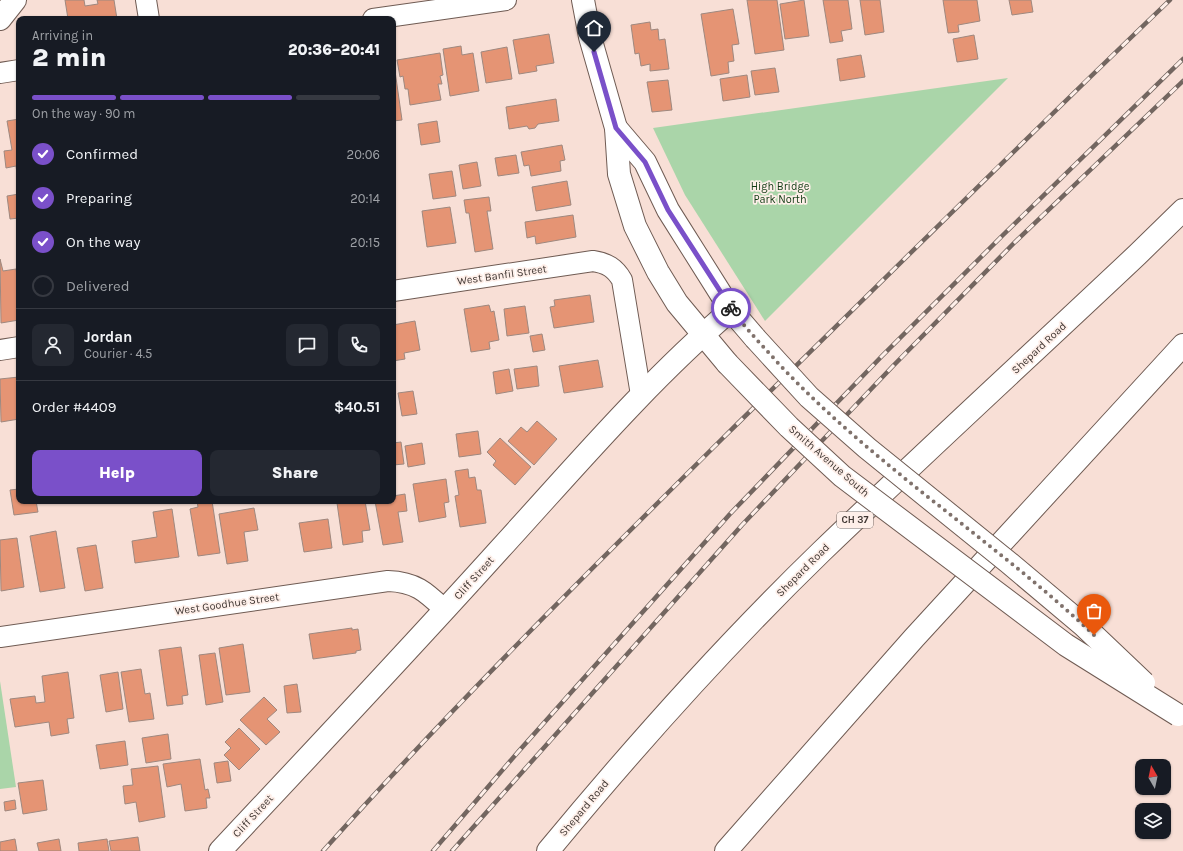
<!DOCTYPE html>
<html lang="en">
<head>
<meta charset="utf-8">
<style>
  :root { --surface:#171b24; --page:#242831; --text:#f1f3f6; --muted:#9ea1a6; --line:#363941; --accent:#7a50c9 }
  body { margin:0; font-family:Karla,sans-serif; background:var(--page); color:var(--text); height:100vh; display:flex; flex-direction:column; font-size:15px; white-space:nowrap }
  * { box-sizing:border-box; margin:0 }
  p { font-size:13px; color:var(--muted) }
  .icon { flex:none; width:22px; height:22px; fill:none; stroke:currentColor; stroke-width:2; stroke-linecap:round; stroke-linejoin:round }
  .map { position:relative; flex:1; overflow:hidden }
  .side { position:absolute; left:16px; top:16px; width:380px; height:488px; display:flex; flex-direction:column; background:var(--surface); border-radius:8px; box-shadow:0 1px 3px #0004 }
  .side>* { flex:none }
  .needle { width:26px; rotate:351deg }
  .buttons { position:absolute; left:1135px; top:759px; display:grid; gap:8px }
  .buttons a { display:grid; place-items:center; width:36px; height:36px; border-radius:8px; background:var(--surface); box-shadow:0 1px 3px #0004; font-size:20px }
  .pin { position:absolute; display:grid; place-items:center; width:34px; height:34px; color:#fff; margin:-41px -17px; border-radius:50% 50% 50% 0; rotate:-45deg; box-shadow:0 0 4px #0007 }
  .pin .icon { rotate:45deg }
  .courier { position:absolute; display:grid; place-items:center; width:40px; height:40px; margin:-20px; border:3px solid #7a50c9; border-radius:50%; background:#fff; color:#222; box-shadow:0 1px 5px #0007 }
  .overview em { font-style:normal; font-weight:800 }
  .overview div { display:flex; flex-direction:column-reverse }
  .overview { display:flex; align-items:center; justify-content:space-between; height:68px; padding:0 16px }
  h1 { font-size:26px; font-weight:800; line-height:30px }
  .bar { display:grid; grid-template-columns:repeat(4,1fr); gap:6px 4px; align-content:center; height:48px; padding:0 16px }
  .bar i { height:5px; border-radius:3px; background:var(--line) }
  .bar .current { background:var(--accent) }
  .bar p { grid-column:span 4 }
  .line { display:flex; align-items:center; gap:10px; padding:0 16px; border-top:1px solid var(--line) }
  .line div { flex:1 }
  .round { display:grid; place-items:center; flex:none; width:42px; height:42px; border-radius:8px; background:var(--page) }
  ol { padding:0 16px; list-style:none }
  li { display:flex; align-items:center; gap:12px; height:44px }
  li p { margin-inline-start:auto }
  li .icon { padding:4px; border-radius:50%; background:var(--accent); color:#fff; stroke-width:4 }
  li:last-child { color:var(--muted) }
  li i { width:22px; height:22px; border:2px solid var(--line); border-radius:50% }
  .cta { display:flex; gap:8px; margin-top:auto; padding:8px 16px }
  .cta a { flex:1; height:46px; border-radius:8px; background:var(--accent); color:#fff; font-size:16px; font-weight:800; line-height:46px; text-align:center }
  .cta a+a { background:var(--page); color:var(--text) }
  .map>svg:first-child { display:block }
</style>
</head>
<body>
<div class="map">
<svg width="1183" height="851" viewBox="0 0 1183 851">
  <rect width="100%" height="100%" fill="#f8dfd6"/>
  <g fill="#aad5a9">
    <path d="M1008,78L765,321L685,195L653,128Z"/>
    <path d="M0,681L16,787L0,789Z"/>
  </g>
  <g fill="#e59474" stroke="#9e887f">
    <path d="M65,0H84L85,6L98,4L97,0H114L117,19H68Z"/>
    <path d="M747,0H777L784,50L755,54Z"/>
    <path d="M804,0L809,36L785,39L780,4Z"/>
    <path d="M823,0H848L852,29L841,31L843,41L830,43Z"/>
    <path d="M860,0H880L884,32L865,35Z"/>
    <path d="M943,0H977L980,21L958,25L959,32L948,33Z"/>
    <path d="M1009,0H1031L1033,12L1012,15Z"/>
    <path d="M733,9L739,44L732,45L734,61L728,62L729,73L711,76L701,14Z"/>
    <path d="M650,22L651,30L658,29L659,40L665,39L669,69L650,71V64L641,66L639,53L635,54L631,25Z"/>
    <path d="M549,34L554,63L536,66L537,71L519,74L513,40Z"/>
    <path d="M974,35L978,59L957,62L953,39Z"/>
    <path d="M461,46L462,55L473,53L479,91L450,96L443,49Z"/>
    <path d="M507,47L512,79L486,83L481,52Z"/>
    <path d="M440,53L443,75L440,76L442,84H438L441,100L410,105L408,89H405L403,76L400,77L397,60Z"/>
    <path d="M861,55L865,77L840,81L837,59Z"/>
    <path d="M393,57L402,120L393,121Z"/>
    <path d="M775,68L779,92L755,95L751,71Z"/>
    <path d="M747,75L750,97L723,101L720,79Z"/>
    <path d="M668,80L672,110L652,112L647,82Z"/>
    <path d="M556,99L559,121L538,124L535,128L529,129L527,126L509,129L506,107Z"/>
    <path d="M19,119V181H18L16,166L6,168L4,151L12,150L7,121Z"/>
    <path d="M437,121L440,142L421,145L418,124Z"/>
    <path d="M562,145L565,160L560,161L561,171L531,176L529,165L524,166L521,152Z"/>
    <path d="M516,155L519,173L498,176L495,158Z"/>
    <path d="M477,162L481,186L463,189L459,165Z"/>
    <path d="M452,171L456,196L433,199L429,174Z"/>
    <path d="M567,181L571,205L536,211L532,187Z"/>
    <path d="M19,194V218L10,219L7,196Z"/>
    <path d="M489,197L491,211H487L493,249L475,252L469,213H466L464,200Z"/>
    <path d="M450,207L456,243L427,247L422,211Z"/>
    <path d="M573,215L576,237L536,244L535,236L527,238L525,222Z"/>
    <path d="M0,259L3,271L16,269L19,288V320L1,323Z"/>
    <path d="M590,295L594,322L554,328L550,307L555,306L554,300Z"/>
    <path d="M489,305L491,312L494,311L499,340L489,342L490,349L471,352L464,309Z"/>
    <path d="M525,306L529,333L507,336L504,309Z"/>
    <path d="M415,321L420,350L404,353L405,359L393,361V325Z"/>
    <path d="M542,334L545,350L533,352L530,336Z"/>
    <path d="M598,360L603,387L564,393L559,366Z"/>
    <path d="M537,366L539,386L517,389L514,369Z"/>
    <path d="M509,369L513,391L496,394L493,372Z"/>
    <path d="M19,377V419L1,422L0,379Z"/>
    <path d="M413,391L417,414L402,416L398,393Z"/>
    <path d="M537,421L557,439L534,465L508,441L521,427L527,432Z"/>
    <path d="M478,431L481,454L459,457L456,434Z"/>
    <path d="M500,438L531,467L515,485L493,465L496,461L487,452Z"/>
    <path d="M401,442L404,464L393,465V443Z"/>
    <path d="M422,443L425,464L408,467L405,446Z"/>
    <path d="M468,469L469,478L475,477L477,490H481L486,523L460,527L455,496L459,495L455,471Z"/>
    <path d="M446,479L449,502L444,503L446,517L419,522L413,484Z"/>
    <path d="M19,489V501H36L38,512L14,515L10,490Z"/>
    <path d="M405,494L407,511L398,512L403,542L383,545L375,501H393V496Z"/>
    <path d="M197,501H212L220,553L198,556L190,509L198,507Z"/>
    <path d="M351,501H365L370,530L362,531L363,542L343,545L337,503Z"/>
    <path d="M254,508L258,530L244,532L248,561L227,564L219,514Z"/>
    <path d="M172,509L179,557L135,563L132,541L157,537L153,512Z"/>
    <path d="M328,519L332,548L304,552L299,523Z"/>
    <path d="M56,531L65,588L40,592L30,536Z"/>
    <path d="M17,538L24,587L1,591L0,540Z"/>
    <path d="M96,545L103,588L85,591L77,548Z"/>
    <path d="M352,628V630L358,629L361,650L356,651V653L313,659L309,634Z"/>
    <path d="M243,644L250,692L226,695L219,648Z"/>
    <path d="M181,647L188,695L182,696L183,704L167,706L159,650Z"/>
    <path d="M215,653L223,702L206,705L199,655Z"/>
    <path d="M141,669L145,694L150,693L154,719L129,722L121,672Z"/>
    <path d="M68,672L74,718L67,719L69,733L51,736L49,722L15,727L10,699L35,696L36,703L45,702L42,676Z"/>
    <path d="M118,672L123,709L106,712L100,675Z"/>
    <path d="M297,684L301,712L287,713L284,686Z"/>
    <path d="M264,697L277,710L267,719L280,732L266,745L240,720Z"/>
    <path d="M239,728L260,749L239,770L224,755L231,748L225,742Z"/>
    <path d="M168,734L171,759L146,763L142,738Z"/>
    <path d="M125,741L128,765L100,769L96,745Z"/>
    <path d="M200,759L205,790L208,789L210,798H206L207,808L185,811L181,784L167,787L163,764Z"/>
    <path d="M228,761L231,781L217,783L214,763Z"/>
    <path d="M158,766L165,817L139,822L136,802L125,804L123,786L133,785L131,769Z"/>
    <path d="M43,780L47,810L23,814L18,783Z"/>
    <path d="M15,800L16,809L5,811L4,802Z"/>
    <path d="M138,837L140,851H111L109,841Z"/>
    <path d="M15,839L17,851H0V842Z"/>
    <path d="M59,839L61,851H39L37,843Z"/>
    <path d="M107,839L109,851H79L78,843Z"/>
  </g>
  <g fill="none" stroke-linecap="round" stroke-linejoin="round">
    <defs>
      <g id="street">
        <path d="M146,0L149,19"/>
        <path d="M373,19L506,0"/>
        <path d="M0,73L19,70"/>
        <path d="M393,291L593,261C607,263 615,268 622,280L641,395"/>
        <path d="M0,350L19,347"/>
        <path d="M0,637L388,581C416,582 426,592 445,610"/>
      </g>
      <g id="secondary">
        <path d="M583,0L590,37L616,128L619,174L635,226L658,272L677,303L727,363"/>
        <path d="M0,19L15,0"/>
        <path d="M616,128L645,162L668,210L731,310L755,338"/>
        <path d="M220,851C314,751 408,651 500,549C575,467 647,382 731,310"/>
      </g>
      <g id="highway">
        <path d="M548,851C634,747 724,646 821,552C925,452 1032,354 1137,255L1183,210"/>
        <path d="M726,851L914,638L1183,345"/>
      </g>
    </defs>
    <use href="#street" stroke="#6f5b53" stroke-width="22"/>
    <use href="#secondary" stroke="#6f5b53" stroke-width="24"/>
    <use href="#highway" stroke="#6f5b53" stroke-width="24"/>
    <use href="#street" stroke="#fff" stroke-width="20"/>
    <use href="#secondary" stroke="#fff" stroke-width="22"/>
    <use href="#highway" stroke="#fff" stroke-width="22"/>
    <defs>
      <g id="rail">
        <path d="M323,851C452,707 589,571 726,435C874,289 1021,143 1170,0"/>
        <path d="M433,851L518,752L730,514L882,356L1002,236L1183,59"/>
        <path d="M452,851L742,525L893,366L1014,243L1183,81"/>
      </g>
    </defs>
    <use href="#rail" stroke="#736660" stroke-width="4.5"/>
    <use href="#rail" stroke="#feefe9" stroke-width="3" stroke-dasharray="9" stroke-linecap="butt"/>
    <defs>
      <g id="secondary-bridge">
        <path d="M755,338L809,397L867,448L1008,562L1083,625L1144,683"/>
        <path d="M727,363L789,427L842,476L1066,645L1178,715"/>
      </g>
    </defs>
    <use href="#secondary-bridge" stroke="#6f5b53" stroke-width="24" stroke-linecap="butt"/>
    <use href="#secondary-bridge" stroke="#fff" stroke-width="22"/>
  </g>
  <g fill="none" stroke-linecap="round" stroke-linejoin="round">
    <path stroke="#80726c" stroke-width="4" stroke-dasharray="0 7.2" d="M731,308C745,328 762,345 778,363C873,465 992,539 1094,635"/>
    <path stroke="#7a50c9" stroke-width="5" d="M594,52L616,128L645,162L668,210L731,308"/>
  </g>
  <g text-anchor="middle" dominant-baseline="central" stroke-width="3.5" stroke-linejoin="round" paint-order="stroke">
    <rect fill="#feefe9" stroke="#796e6a" stroke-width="1" x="837" y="512" width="36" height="16" rx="3"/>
    <g font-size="10" font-weight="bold" fill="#403733">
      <text x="855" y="520">CH 37</text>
    </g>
    <g font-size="11" fill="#0f3a12" stroke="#feefe9">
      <text x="780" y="186">High Bridge<tspan x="780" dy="13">Park North</tspan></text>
    </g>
    <g font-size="11" fill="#403733" stroke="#feefe9">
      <text transform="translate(502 275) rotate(-8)">West Banfil Street</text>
      <text transform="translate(1039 348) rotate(-43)">Shepard Road</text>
      <text transform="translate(829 461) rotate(41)">Smith Avenue South</text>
      <text transform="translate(803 570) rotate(-45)">Shepard Road</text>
      <text transform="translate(474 578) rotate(-48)">Cliff Street</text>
      <text transform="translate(227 604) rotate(-8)">West Goodhue Street</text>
      <text transform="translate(584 808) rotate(-50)">Shepard Road</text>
      <text transform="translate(253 816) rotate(-47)">Cliff Street</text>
    </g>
  </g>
</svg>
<div class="buttons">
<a><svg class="needle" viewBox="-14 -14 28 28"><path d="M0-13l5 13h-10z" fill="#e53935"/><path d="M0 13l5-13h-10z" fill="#9ea1a6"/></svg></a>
<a><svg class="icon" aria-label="layers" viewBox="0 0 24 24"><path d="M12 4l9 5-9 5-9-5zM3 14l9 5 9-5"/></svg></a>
</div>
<div class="pin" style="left:1094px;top:635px;background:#ea580c"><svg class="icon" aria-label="bag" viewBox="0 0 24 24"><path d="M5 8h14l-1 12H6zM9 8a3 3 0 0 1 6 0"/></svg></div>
<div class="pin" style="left:594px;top:52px;background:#1f2937"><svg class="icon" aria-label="home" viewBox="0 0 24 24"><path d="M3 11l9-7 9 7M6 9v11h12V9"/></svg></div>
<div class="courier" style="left:731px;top:308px"><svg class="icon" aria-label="bike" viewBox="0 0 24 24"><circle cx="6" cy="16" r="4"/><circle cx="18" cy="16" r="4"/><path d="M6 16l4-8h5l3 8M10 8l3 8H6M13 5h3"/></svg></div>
<section class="side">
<div class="overview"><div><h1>2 min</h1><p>Arriving in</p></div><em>20:36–20:41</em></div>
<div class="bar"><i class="current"></i><i class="current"></i><i class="current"></i><i></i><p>On the way · 90 m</p></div>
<ol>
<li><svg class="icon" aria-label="check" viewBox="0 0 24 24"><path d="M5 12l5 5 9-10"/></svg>Confirmed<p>20:06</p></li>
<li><svg class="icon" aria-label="check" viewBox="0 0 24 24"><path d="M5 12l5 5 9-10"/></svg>Preparing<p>20:14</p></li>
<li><svg class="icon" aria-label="check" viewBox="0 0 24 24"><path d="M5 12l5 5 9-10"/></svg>On the way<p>20:15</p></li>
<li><i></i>Delivered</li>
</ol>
<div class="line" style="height:72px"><a class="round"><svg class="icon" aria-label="person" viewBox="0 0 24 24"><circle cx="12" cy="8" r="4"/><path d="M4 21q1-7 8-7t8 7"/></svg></a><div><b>Jordan</b><p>Courier · 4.5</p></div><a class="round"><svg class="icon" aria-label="chat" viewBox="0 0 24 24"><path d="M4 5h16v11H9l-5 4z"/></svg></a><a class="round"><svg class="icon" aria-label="phone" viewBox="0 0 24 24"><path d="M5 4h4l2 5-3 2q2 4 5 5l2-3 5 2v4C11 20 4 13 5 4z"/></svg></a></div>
<div class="line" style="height:52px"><div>Order #4409</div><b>$40.51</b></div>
<div class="cta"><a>Help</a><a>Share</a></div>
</section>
</div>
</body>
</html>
